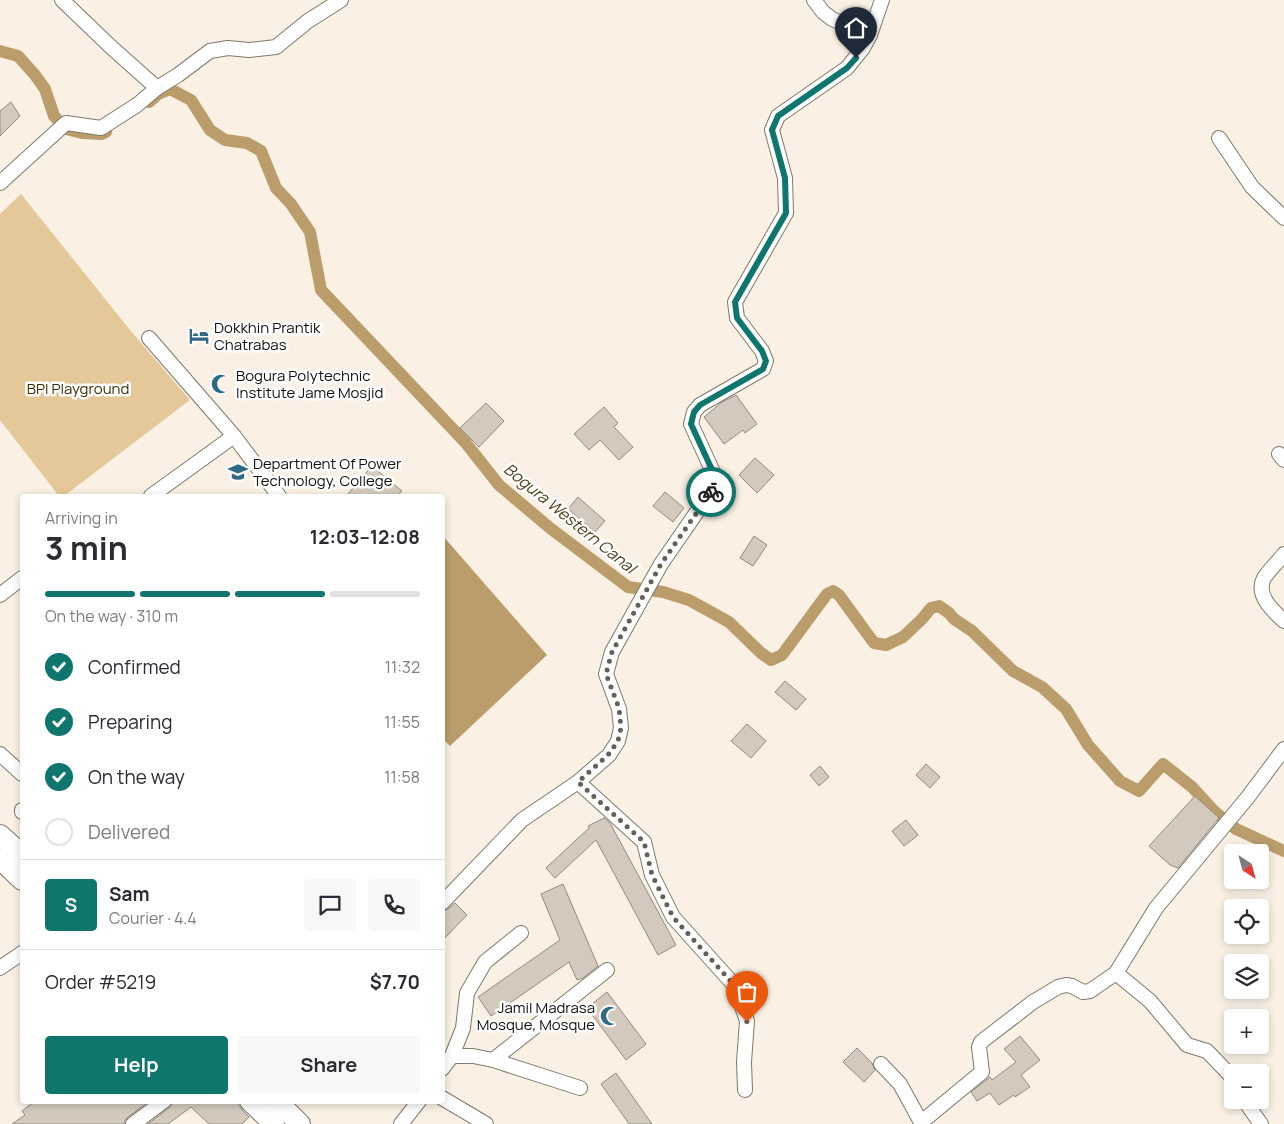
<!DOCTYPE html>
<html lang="en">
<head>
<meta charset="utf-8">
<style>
  :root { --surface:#fff; --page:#f7f7f7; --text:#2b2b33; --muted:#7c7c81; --line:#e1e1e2; --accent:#0f766e }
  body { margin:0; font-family:Manrope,sans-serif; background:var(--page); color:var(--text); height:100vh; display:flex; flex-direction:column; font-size:19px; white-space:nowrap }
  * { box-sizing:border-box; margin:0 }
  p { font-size:16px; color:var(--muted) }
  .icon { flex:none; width:28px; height:28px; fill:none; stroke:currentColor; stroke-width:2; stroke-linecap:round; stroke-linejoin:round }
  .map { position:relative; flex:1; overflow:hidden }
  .sheet { position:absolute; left:20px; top:494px; width:425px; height:610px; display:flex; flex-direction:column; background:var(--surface); border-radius:5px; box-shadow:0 2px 8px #0003 }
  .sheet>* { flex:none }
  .needle { width:32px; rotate:144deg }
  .tools { position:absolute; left:1224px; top:844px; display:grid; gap:10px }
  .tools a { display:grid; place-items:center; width:45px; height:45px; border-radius:5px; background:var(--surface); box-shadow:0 2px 8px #0003; font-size:25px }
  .pin { position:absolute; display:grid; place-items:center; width:42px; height:42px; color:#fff; margin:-51px -21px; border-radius:50% 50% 50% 0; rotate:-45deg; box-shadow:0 0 5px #0007 }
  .pin .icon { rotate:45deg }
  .courier { position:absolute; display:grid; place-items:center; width:50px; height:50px; margin:-25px; border:4px solid #0f766e; border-radius:50%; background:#fff; color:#222; box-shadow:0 1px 6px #0007 }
  .summary em { font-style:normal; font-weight:700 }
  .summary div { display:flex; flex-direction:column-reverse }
  .summary { display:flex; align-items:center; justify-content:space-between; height:85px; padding:0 25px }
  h1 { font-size:32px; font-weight:700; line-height:38px }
  .bar { display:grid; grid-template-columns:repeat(4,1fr); gap:8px 5px; align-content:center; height:60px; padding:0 25px }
  .bar i { height:6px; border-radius:4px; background:var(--line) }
  .bar .current { background:var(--accent) }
  .bar p { grid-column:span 4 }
  .line { display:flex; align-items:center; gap:12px; padding:0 25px; border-top:1px solid var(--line) }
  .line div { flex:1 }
  .round { display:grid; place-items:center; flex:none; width:52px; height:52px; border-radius:5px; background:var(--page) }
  ol { padding:0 25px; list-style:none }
  li { display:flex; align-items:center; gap:15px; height:55px }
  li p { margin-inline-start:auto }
  li .icon { padding:5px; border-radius:50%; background:var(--accent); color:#fff; stroke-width:4 }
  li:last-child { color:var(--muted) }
  li i { width:28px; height:28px; border:2px solid var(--line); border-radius:50% }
  .cta { display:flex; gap:10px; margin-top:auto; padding:10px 25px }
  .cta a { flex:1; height:58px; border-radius:5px; background:var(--accent); color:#fff; font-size:20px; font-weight:700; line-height:58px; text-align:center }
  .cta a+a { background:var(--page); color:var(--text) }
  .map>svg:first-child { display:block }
</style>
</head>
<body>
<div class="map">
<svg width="1284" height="1124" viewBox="0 0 1284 1124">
  <rect width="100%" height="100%" fill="#faf1e4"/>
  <path fill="#e4c899" d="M21,194L130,330L190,400L64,496H59L0,420V214Z"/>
  <path fill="#ba9d6b" d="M443,536L547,655L450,746L442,738Z"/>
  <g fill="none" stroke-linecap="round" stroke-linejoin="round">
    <g stroke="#ba9d6b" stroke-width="12">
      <path d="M0,51L18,56L35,75L45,89L54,116L66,129L82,133L102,134L106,132"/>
      <path d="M149,102L158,94L170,89L191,100L210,130L225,140L247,143L261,151L276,188L291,204L310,232L321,290L465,442L499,485L550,528L628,587L663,592L689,600L729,622L761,653L771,660L782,655L827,594L833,591L839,595L874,643L886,645L903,637L922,619L931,608L939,606L949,613L954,619L972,631L1013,671L1042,687L1066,709L1088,745L1120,781L1139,791L1163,764L1192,787L1215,812L1236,829L1284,851"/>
    </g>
  </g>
  <g fill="#d3cabd" stroke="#938b7f">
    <path d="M11,102L20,116L0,136V111Z"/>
    <path d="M736,395L757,424L745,433L743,430L724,444L704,417L722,402Z"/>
    <path d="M486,403L504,421L479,447L460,428Z"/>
    <path d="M604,407L618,423L614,427L633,447L619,460L600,440L589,450L574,434Z"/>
    <path d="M755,458L774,475L757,493L739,475Z"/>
    <path d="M372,466L402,491L397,496H346Z"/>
    <path d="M665,492L684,508L673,522L653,506Z"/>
    <path d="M578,497L605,521L595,532L568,509Z"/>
    <path d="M754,536L767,545L753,566L740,558Z"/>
    <path d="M785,681L806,699L796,710L775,692Z"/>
    <path d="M747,724L766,741L751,758L731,741Z"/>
    <path d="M926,764L940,777L930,788L916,775Z"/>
    <path d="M820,766L829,777L819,786L810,775Z"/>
    <path d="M1195,796L1219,818L1178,868L1170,865L1149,846Z"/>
    <path d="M604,818L610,823L676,945L658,955L596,840L555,878L546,868L589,828L588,826Z"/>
    <path d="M906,820L918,835L904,846L892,831Z"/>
    <path d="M563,884L598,966L583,978L577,980L569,962L491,1016L478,997L560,940L541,894Z"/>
    <path d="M455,903L467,915L442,941V912L448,909Z"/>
    <path d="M607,992L646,1044L626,1060L587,1008Z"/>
    <path d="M1020,1036L1040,1060L1021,1075L1030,1087L1015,1097L1014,1095L999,1105L990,1093L977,1101L971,1092L990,1077L992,1080L1016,1062L1004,1049Z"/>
    <path d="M857,1048L872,1063L873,1066L875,1070L864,1082L843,1062Z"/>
    <path d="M616,1073L652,1124H629L601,1084Z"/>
    <path d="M35,1101H149L128,1117L125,1120L124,1124H12L25,1115L22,1111Z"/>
    <path d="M173,1101H236L242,1110L249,1117L242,1124H209L191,1107L168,1124H148L169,1108L172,1105Z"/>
  </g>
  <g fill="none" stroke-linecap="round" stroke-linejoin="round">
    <defs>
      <g id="minor">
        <path d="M62,0L111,47L157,88"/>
        <path d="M870,35L882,0"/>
        <path d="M1219,138L1252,187L1284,218"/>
        <path d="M0,183L66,123L101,128L137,105L157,88L178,75L210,51L228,48L249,50L276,47L308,21L341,0"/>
        <path d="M149,338L234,436L279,496"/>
        <path d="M1279,454L1284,460"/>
        <path d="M151,496L234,436"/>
        <path d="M1284,554C1278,562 1269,570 1264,578C1255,595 1273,611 1284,621"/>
        <path d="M0,595L22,578"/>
        <path d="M0,754L22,774"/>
        <path d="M578,782L644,842L652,875L673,917L735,986L747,1021L744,1062L745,1090"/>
        <path d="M22,812V810"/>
        <path d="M442,903L522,820L578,782L609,755L618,741L621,728L619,709L606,674L612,652L661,564L710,493L713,482V472L691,424L694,412L700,405L763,369L766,361L762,351L737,318L735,302L786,213L785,178L772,130L778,116L847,68L863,48L870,35L832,19L823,12L814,0"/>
        <path d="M0,968L22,953"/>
        <path d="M1116,973L1150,1001L1187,1045L1207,1051L1232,1077"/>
        <path d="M452,1056H473L493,1060L580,1088"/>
        <path d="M493,1060L607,970"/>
        <path d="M881,1064L900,1084L922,1124"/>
        <path d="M442,1069L452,1056L463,1028L467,993L485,962L521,933"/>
        <path d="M442,1098L486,1124"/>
        <path d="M1244,1100L1261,1124"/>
        <path d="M133,1124L164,1101"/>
        <path d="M401,1124L419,1101"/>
        <path d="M923,1124L924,1120L982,1072L979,1047L981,1042L1033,1002L1058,987L1066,985L1072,986L1083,992L1090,991L1116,973L1156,908L1248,797L1284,749"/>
      </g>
      <g id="highway">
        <path d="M0,835L22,855"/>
        <path d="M0,859L22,880"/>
        <path d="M250,1101L274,1124"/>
        <path d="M277,1101L300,1124"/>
      </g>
    </defs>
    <use href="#minor" stroke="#7f786b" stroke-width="16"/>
    <use href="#highway" stroke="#7f786b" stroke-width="22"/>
    <use href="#minor" stroke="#fff" stroke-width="14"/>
    <use href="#highway" stroke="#fff" stroke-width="20"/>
  </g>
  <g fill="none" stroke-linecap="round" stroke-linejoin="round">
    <path stroke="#645f58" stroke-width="5" stroke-dasharray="0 9" d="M711,492L661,564L612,652L606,674L619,708L621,728L618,741L608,755L578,782L644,842L652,875L673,917L735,986L747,1022"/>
    <path stroke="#0f766e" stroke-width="6" d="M711,492L714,482L713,472L691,424L694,412L700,405L763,369L766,361L762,351L737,318L735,302L786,213L785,178L772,130L778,116L847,68L856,58"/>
  </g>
  <defs>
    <symbol id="hotel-bare" viewBox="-9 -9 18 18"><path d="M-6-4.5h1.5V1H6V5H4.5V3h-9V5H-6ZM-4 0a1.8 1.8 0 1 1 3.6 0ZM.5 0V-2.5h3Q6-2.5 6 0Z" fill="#316a84" stroke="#fff" stroke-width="2.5" paint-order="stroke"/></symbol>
    <symbol id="mosque-bare" viewBox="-9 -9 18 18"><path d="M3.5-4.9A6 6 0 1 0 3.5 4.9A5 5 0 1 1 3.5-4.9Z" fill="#316a84" stroke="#fff" stroke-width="2.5" paint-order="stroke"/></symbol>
    <symbol id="university-bare" viewBox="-9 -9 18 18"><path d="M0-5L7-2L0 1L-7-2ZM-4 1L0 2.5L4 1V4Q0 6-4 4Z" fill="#316a84" stroke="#fff" stroke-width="2.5" paint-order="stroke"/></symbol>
  </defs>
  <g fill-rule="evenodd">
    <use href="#hotel-bare" x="185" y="322" width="28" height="28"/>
    <use href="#mosque-bare" x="207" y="370" width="28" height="28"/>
    <use href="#university-bare" x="224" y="458" width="28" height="28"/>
    <use href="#mosque-bare" x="596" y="1002" width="28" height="28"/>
  </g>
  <g text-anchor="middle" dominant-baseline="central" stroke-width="5" stroke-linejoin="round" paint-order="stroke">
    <g font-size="15" fill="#13100c" stroke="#fff" text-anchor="start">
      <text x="214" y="327">Dokkhin Prantik<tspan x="214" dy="17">Chatrabas</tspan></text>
      <text x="236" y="375">Bogura Polytechnic<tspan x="236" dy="17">Institute Jame Mosjid</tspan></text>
      <text x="253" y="463">Department Of Power<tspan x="253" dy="17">Technology, College</tspan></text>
      <text x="595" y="1007" text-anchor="end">Jamil Madrasa<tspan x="595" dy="17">Mosque, Mosque</tspan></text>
    </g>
    <g font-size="15" fill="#412c01" stroke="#fff">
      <text x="78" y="388">BPI Playground</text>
    </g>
    <g font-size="16" font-style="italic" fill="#564019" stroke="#fff">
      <text transform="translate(570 518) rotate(39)">Bogura Western Canal</text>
    </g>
  </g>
</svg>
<div class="tools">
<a><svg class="needle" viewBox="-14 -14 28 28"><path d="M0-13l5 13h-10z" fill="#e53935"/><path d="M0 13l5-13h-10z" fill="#7c7c81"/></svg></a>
<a><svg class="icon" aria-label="locate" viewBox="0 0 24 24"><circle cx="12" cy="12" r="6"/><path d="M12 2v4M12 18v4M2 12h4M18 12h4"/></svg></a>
<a><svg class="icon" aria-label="layers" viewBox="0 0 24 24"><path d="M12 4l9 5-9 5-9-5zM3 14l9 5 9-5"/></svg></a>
<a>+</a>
<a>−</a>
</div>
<div class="pin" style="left:747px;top:1022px;background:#ea580c"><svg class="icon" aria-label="bag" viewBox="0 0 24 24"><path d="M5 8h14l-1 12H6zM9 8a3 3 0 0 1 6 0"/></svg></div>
<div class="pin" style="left:856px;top:58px;background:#1f2937"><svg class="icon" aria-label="home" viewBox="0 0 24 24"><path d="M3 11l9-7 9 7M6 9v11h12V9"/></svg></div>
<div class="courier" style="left:711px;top:492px"><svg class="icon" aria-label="bike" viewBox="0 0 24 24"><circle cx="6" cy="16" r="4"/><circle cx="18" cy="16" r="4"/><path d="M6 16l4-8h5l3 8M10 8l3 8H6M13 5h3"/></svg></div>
<section class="sheet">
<div class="summary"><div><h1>3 min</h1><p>Arriving in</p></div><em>12:03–12:08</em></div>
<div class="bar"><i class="current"></i><i class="current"></i><i class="current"></i><i></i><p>On the way · 310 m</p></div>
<ol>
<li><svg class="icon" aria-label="check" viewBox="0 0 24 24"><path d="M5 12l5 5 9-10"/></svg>Confirmed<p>11:32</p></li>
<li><svg class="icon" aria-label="check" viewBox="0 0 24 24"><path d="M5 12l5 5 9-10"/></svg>Preparing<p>11:55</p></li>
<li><svg class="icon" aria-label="check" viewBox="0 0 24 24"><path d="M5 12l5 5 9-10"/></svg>On the way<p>11:58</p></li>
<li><i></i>Delivered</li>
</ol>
<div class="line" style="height:90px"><b class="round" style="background:var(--accent);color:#fff">S</b><div><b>Sam</b><p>Courier · 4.4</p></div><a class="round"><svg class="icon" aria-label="chat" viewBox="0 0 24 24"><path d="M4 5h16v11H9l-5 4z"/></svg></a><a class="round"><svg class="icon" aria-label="phone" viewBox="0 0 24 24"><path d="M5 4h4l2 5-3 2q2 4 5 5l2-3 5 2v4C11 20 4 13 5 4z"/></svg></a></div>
<div class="line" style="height:65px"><div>Order #5219</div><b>$7.70</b></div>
<div class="cta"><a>Help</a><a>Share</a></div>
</section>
</div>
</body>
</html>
